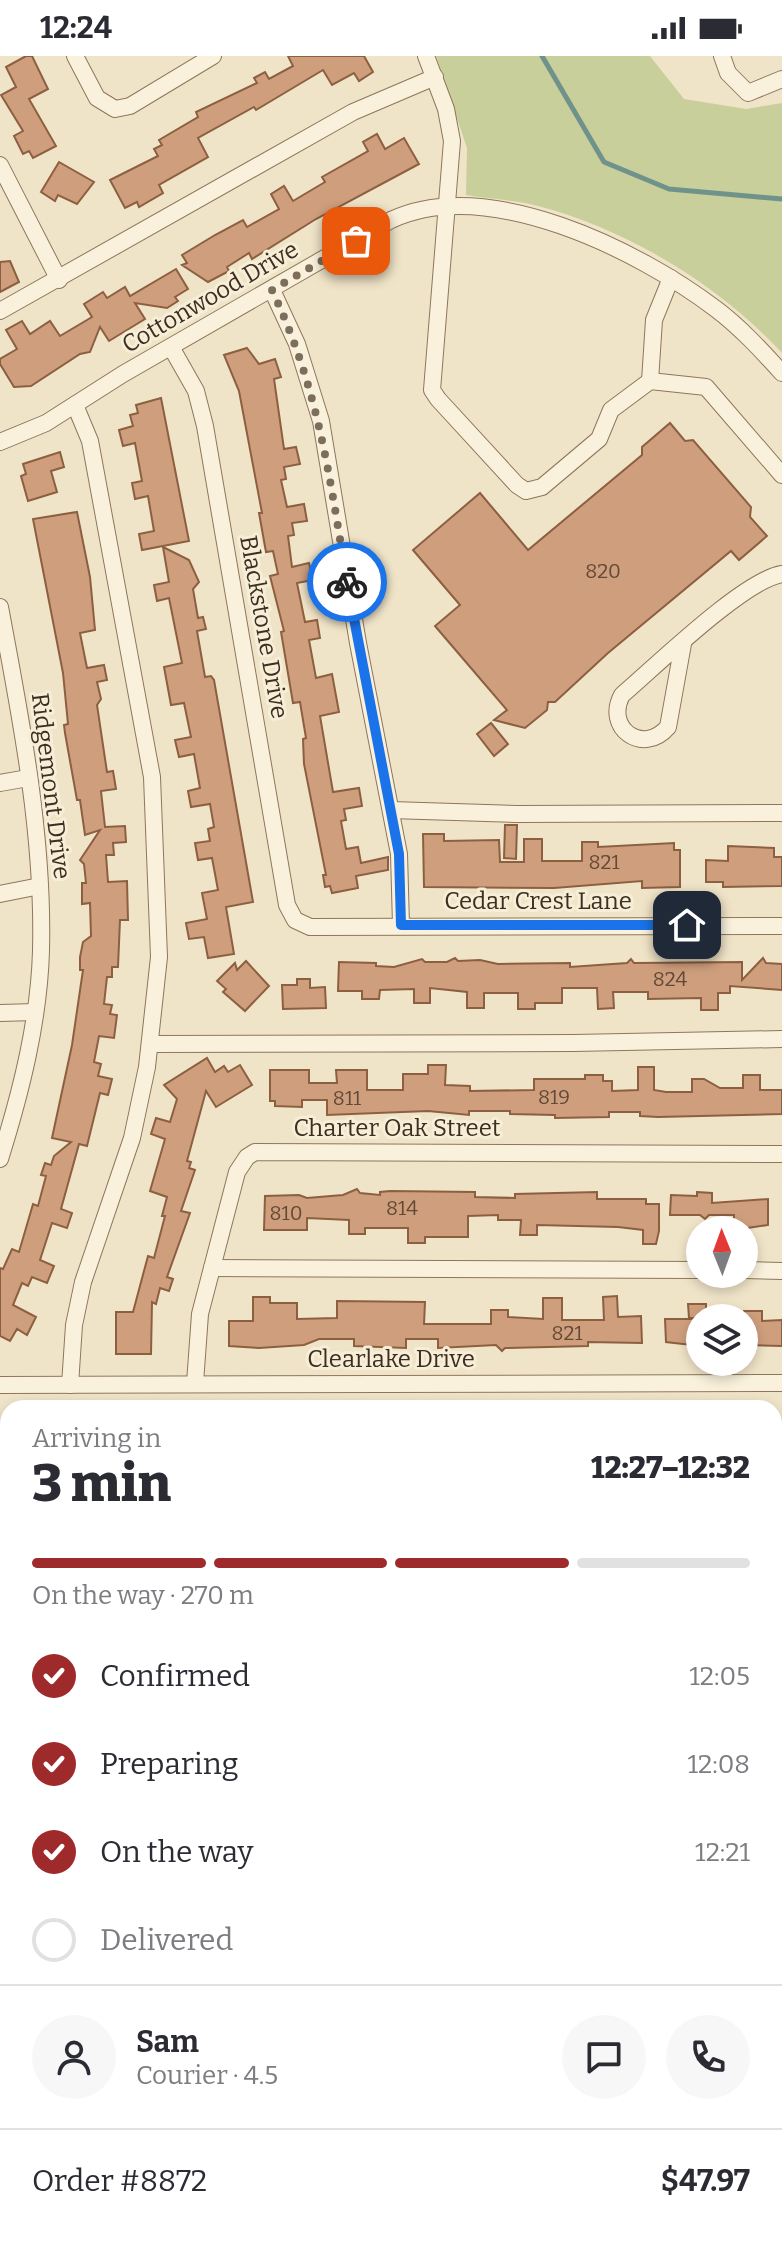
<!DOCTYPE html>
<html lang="en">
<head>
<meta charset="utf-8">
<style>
  :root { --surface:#fff; --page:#f7f7f7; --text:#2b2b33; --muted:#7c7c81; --line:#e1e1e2; --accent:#9e2a2b }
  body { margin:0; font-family:Bitter,serif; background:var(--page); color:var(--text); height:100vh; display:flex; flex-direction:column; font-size:30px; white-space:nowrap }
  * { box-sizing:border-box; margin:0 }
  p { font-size:26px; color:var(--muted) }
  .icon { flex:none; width:44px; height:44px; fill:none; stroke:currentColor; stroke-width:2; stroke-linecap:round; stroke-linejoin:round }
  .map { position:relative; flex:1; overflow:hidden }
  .sheet { position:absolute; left:0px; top:1344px; width:782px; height:848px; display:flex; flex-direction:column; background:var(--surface); border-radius:24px 24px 0 0; box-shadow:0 4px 12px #0003 }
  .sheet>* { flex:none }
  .needle { width:52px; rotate:359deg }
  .tools { position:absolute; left:686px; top:1160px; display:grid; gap:16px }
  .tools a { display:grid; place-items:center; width:72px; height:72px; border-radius:50%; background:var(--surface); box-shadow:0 4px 12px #0003; font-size:40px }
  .pin { position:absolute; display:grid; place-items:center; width:68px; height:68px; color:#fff; margin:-34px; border-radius:16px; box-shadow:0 4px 12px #0006 }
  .courier { position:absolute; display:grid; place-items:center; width:80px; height:80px; margin:-40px; border:6px solid #1a73e8; border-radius:50%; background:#fff; color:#222; box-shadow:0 2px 10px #0007 }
  .overview em { font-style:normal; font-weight:800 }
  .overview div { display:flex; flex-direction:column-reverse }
  .overview { display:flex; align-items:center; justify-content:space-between; height:136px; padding:0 32px }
  h1 { font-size:52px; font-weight:800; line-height:60px }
  .bar { display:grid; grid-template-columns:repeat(4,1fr); gap:12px 8px; align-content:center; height:96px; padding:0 32px }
  .bar i { height:10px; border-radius:6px; background:var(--line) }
  .bar .current { background:var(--accent) }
  .bar p { grid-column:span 4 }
  .line { display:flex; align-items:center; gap:20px; padding:0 32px; border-top:2px solid var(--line) }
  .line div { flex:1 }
  .round { display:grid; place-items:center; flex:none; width:84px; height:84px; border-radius:42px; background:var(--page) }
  ol { padding:0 32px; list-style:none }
  li { display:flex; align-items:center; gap:24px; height:88px }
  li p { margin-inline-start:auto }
  li .icon { padding:8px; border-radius:50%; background:var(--accent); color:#fff; stroke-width:4 }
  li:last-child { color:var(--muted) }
  li i { width:44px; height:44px; border:4px solid var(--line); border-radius:50% }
  .status { display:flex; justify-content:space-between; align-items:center; height:56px; padding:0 40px; background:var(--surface); direction:ltr }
  .status svg { height:22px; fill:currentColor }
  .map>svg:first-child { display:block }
</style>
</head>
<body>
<div class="status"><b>12:24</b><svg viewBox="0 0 49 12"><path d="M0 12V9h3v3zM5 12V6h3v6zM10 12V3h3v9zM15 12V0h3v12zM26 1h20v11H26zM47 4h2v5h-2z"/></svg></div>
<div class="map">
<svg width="782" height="2192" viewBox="0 0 782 2192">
  <rect width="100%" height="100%" fill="#f0e4c8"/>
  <g fill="#c9cf9b">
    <path d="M436,0H650L684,43L746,53L782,47V297C719,229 629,174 538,150C515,144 490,143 466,139L467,92Z"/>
    <path d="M774,1433H782V2192L745,2184H774Z"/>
  </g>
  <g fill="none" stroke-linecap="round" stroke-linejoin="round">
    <path stroke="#6f938a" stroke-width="5" d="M542,0L604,106L669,133L782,143"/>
  </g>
  <g fill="#cf9f7d" stroke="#8d5f41" stroke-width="2">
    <path d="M26,0H32L48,33L29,43L56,90L33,102L29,95L23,98L14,80L23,75L1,39L16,31L6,11Z"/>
    <path d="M288,0H364L373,16L359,25L354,17L332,29L323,14L256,54L254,51L198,82L208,101L159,129L163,137L139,151L137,146L125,152L110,124L158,100L154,93L162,89L159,84L198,61L196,56L257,27L254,22L265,16L269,23L293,10Z"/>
    <path d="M377,78L385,93L404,82L419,108L316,163L252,203L249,197L227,211L229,215L208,226L182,209L187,207L182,199L215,179L243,164L247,171L279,153L271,138L284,130L293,145L325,126L322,121L368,95L363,86Z"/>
    <path d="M59,106L94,126L77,148L58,139L55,145L41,136Z"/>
    <path d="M10,205L19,226L0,236V206Z"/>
    <path d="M176,213L188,233L175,241L178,245L167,252L135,247L145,263L109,285L100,271L90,296L80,298L31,330L14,331L0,308V303L17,293L6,274L22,265L30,278L50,265L60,280L92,261L84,248L103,236L107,242L125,231L130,240Z"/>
    <path d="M247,292L259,308L275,303L281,321L274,323L284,393L296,391L300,408L284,411L286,423L281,424L287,451L304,448L307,465L292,467L294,479L288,480L292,511L309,507L313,524L297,527L305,566L317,564L320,582L309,584L316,622L332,618L339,656L320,660L333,736L359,732L362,750L344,753L346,764L341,765L346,793L358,791L361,807L388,801V814L356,820L358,832L332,837L330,830L325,831L323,819H326L304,708L303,683L306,682L300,646L293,647L281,576L284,575L270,520L278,518L273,495L266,496L259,457H262L239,335L224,299Z"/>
    <path d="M161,342L189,485L142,494L139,478L154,475L148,440L135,443L132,427L142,425L135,387L123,390L119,374L133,370L130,359L138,357L136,349Z"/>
    <path d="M670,367L685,385L693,384L751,451L750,461L767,480L739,504L731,495L608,597L555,646H548L547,654L525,672L494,664L507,654L435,570L460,549L413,494L480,437L528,494L642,399V391Z"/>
    <path d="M60,396L64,411L51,415L57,436L28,445L21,420L26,418L23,408Z"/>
    <path d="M77,456L90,521L95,574L80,577L87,612L104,609L107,624L97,626L101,643L97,649L107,716L113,715L116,733L101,735L105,771L125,770L126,786L113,787L114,799H106L108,826L127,825L128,864H120L118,911H112V921H107L104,948L112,949L110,958L117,959L114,982L99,980L94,1006L101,1008L98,1020L112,1023L108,1039L100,1037L87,1090L79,1088L61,1153L72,1157L67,1172L52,1167L40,1204L54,1210L47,1227L32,1221L28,1230L22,1227L13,1249L36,1261L27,1279L17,1273L10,1285L0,1280V1212L3,1213L12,1193L19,1196L33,1148L38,1150L46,1120L41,1119L45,1107L51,1109L54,1100L71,1086L52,1082L72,989L83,914H80V901L83,886L91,880L90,847L82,848V827H86L84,808L80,804L100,774L85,779L80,744H77L65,677L64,669L68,668L63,617L33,463Z"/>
    <path d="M163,491L189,504L199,526L193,533L198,562L203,561L206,573L197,575L205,621L211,620L214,624L253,846L226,851L234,898L208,902L204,881L189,883L186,867L207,863L202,837L218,834L212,802L198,804L195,787L210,785L208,773L214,771L210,748L191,751L188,735L200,732L194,698L179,701L175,684L191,681L184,647L171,649L164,611L182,607L169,542L157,545L154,529L169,526Z"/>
    <path d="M491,667L508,688L494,700L477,678Z"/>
    <path d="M505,769H517L516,803L504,802Z"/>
    <path d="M423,778H444V785L499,784L500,806H524V783H542V805H582V786H598V791L674,787V794H680V831L642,832V825L554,832L424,831Z"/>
    <path d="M728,790L774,792V801H782V830L723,831V826H706V804L728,805Z"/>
    <path d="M455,902L458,905L480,904L498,908L570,907V911L627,907L631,903L634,907L742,906V924L763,902L766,907L782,908V934L730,930V937H718V954H701V942L648,943V936H613L614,952L598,953L597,932H562V947H535V953H518V937H484V952H467V936L430,932V947H414V933L380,934L379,943H362V935H338L339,906L376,907V910L394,911L422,903L425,906H447Z"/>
    <path d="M246,905L269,930L245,955L223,936L226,933L217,925L235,907L237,914Z"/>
    <path d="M297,923H310V932L325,931L326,952L283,953L282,929H297Z"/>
    <path d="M207,1002L215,1016L224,1010L228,1016L240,1009L252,1029L216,1051L206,1035L187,1105L191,1106L189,1112L195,1114L181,1155L190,1157L167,1221L173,1223L169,1235L160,1232L156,1248L152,1246L151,1298H116V1256H133L148,1200L154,1202L165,1160H162L167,1141L150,1135L165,1083L151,1078L156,1062L170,1066L177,1043L164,1029Z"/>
    <path d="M428,1009H446L445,1029L470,1030V1035L534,1034V1023H585V1019H603V1025H612V1035L638,1034V1011H654V1034L666,1036H692V1023H704L720,1032H743V1019H760V1034H782V1058L658,1061L640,1060V1056H609V1061L555,1062V1059L510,1058V1055H469V1059L428,1055L327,1059V1044H302V1051L275,1050V1045H270V1014H309V1027H337L336,1014H367V1034H403V1018H428Z"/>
    <path d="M357,1133L360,1137L380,1139V1136L390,1135L475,1136V1141L515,1142V1138L597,1136V1143H646V1148H659V1175L656,1188H643V1174L618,1171L537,1169V1179H520L521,1164H498V1159L468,1160V1181H425V1187H408V1172H365V1178H349V1164L307,1162V1174H264L265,1140L299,1139L307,1142L343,1139Z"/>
    <path d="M697,1136L712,1137V1147L768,1143V1169L734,1174V1159H709L705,1163L700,1159H670L671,1139L697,1140Z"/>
    <path d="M617,1240L618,1261L641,1260L642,1287L588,1286V1290L505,1292L502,1295L496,1289L438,1292V1283H406V1292L354,1290V1283H319L304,1289L259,1292L229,1290V1265H253V1241H270V1247H297V1263L337,1262V1245L425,1246L424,1268H491V1254H508V1261L543,1263V1242H562V1264H604L603,1241Z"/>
    <path d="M688,1248H706V1262H689Z"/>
    <path d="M744,1255H762V1265L782,1264V1290L744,1289Z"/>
    <path d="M665,1263H700V1290L666,1286Z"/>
  </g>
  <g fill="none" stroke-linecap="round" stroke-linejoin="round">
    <defs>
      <g id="minor">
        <path d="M75,0L97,42L115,53L130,50L213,0"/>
        <path d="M426,0L446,53L452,85L432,334L438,343L517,429L526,435L542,431L599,383L611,354L650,325L706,331L782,419"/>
        <path d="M722,0L728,17L748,37L782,23"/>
        <path d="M0,109L59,224"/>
        <path d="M272,234L297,288L321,365L358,587L399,798L401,869"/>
        <path d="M0,255L353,56L435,21"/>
        <path d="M171,291L196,335L205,370L287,849L295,864L310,871L782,870"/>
        <path d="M650,325L654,264L671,222"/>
        <path d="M0,386L46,367L123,318L391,164C488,119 638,194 716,253C740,271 762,295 782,317"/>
        <path d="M0,551C21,663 44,780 41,895C39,965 21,1036 0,1103"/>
        <path d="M683,588L668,671C643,700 604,672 622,639C656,610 744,524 782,518"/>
        <path d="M0,727L28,722"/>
        <path d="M391,754L517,758L782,757"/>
        <path d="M0,838L40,830"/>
        <path d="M0,957L35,956"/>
        <path d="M150,988L573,987L782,983"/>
        <path d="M212,1212L700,1214"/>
        <path d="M744,1214L782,1215"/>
        <path d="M195,1327L200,1258L237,1116L247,1101L255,1096L782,1098"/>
        <path d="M0,1329L782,1327"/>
        <path d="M70,1329L74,1269L83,1226L132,1082L147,1011L159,901L152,721L90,385L75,349"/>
        <path d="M0,1440H8"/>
        <path d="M774,1440L782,1441"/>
        <path d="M0,1558H8"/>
        <path d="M586,2184V2192"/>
        <path d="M0,2188L23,2189"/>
      </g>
    </defs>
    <use href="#minor" stroke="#8d765c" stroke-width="18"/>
    <use href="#minor" stroke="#faf1dc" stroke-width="16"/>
  </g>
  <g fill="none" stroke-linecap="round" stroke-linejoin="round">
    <path stroke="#7c6e5b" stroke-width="8" stroke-dasharray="0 14.4" d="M347,526C329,418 319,334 272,234L356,185"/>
    <path stroke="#1a73e8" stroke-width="10" d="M347,526L399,798L401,869H687"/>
  </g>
  <g text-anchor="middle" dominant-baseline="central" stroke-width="6" stroke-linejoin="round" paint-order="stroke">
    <g font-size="20" fill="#624a37">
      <text x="603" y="515">820</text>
      <text x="604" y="806">821</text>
      <text x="670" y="923">824</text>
      <text x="554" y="1041">819</text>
      <text x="347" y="1042">811</text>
      <text x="402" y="1152">814</text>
      <text x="286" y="1157">810</text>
      <text x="567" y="1277">821</text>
    </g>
    <g font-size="24" fill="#3d2e20" stroke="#f7eed8">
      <text transform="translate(210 241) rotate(-30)">Cottonwood Drive</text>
      <text transform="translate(264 571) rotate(80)">Blackstone Drive</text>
      <text transform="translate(51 730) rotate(83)">Ridgemont Drive</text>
      <text x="538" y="845">Cedar Crest Lane</text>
      <text x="397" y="1072">Charter Oak Street</text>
      <text x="391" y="1303">Clearlake Drive</text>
    </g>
  </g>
</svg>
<div class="tools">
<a><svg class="needle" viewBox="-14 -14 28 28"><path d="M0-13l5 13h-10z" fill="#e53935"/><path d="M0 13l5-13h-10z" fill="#7c7c81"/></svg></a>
<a><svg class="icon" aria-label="layers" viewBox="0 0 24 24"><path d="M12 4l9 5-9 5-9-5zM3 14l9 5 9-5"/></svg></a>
</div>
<div class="pin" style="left:356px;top:185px;background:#ea580c"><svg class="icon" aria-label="bag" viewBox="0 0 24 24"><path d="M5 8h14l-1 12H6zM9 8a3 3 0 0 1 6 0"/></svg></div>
<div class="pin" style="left:687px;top:869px;background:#1f2937"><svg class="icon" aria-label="home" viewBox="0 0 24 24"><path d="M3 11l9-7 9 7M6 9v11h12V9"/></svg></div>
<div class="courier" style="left:347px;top:526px"><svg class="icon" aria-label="bike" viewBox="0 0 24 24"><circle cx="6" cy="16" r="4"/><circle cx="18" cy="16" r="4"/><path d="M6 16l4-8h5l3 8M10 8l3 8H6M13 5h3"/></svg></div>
<section class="sheet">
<div class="overview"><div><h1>3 min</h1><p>Arriving in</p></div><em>12:27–12:32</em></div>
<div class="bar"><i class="current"></i><i class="current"></i><i class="current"></i><i></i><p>On the way · 270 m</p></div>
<ol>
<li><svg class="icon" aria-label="check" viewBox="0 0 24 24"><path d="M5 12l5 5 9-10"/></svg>Confirmed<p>12:05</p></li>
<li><svg class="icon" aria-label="check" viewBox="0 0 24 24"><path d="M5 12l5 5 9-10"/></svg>Preparing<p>12:08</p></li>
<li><svg class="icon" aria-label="check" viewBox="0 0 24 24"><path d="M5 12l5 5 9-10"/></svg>On the way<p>12:21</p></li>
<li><i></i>Delivered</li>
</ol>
<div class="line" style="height:144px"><a class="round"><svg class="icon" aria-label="person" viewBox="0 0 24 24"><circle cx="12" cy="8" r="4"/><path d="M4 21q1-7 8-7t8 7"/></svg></a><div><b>Sam</b><p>Courier · 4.5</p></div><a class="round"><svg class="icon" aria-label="chat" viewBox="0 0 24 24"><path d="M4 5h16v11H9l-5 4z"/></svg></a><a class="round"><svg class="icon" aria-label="phone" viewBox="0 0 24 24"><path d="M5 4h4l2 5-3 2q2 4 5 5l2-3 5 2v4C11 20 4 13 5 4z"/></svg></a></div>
<div class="line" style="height:104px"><div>Order #8872</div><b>$47.97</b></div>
</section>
</div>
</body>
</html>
